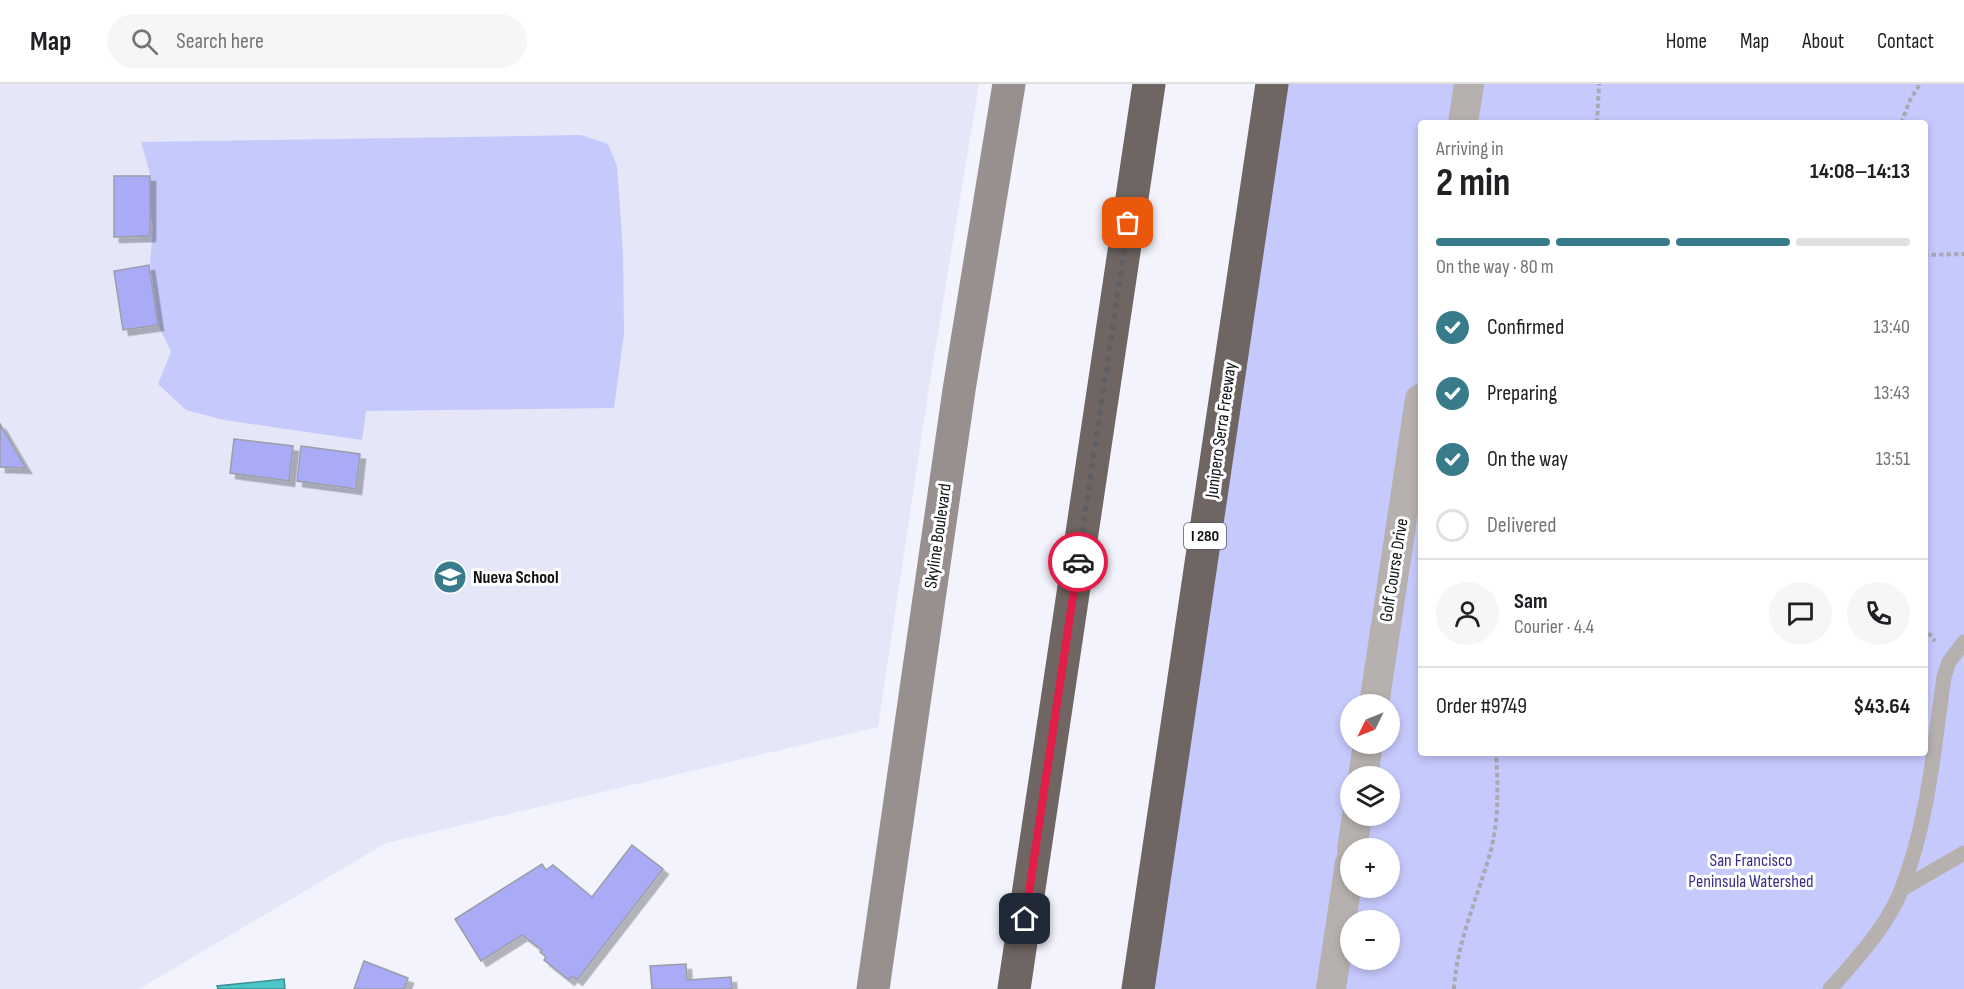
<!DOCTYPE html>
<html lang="en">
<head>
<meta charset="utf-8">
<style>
  :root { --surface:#fff; --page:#f6f6f6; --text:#202124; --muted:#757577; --line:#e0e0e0; --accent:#387c8b }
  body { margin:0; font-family:"Sofia Sans Condensed",sans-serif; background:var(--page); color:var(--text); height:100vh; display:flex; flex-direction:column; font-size:22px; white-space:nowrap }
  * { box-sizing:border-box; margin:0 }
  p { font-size:20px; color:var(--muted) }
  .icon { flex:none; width:33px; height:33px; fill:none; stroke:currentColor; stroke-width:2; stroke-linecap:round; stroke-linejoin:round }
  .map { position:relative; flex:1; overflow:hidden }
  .panel { position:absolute; left:1418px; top:36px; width:510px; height:636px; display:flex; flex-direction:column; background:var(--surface); border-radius:6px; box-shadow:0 3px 9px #0003 }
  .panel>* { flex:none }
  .needle { width:39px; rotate:227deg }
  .fabs { position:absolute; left:1340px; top:610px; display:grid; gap:12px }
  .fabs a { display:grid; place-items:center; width:60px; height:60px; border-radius:50%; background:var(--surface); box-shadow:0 3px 9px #0003; font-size:30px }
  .pin { position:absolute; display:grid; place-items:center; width:51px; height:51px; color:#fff; margin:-26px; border-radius:12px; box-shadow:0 3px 9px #0006 }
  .courier { position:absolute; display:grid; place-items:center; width:60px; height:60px; margin:-30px; border:4px solid #e11d48; border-radius:50%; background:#fff; color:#222; box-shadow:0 2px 8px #0007 }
  .headline em { font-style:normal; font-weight:700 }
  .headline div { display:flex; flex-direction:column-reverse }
  .headline { display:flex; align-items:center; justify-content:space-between; height:102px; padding:0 18px }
  h1 { font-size:39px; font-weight:700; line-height:45px }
  .bar { display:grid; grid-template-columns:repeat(4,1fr); gap:9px 6px; align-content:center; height:72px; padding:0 18px }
  .bar i { height:8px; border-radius:4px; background:var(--line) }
  .bar .active { background:var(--accent) }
  .bar p { grid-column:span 4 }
  .line { display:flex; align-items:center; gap:15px; padding:0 18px; border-top:2px solid var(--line) }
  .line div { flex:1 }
  .round { display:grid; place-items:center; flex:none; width:63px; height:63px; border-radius:32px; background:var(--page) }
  ol { padding:0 18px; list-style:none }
  li { display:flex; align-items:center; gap:18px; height:66px }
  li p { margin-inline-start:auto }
  li .icon { padding:6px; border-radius:50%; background:var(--accent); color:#fff; stroke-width:4 }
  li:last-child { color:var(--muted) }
  li i { width:33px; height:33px; border:3px solid var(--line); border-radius:50% }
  header { display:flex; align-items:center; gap:36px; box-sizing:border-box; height:84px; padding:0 30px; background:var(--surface); border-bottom:2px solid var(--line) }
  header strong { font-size:28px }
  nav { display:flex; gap:33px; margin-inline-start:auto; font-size:21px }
  .search { width:420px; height:54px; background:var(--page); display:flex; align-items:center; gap:15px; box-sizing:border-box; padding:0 21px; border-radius:33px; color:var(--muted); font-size:22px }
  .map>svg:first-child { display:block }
</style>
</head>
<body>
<header>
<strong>Map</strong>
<div class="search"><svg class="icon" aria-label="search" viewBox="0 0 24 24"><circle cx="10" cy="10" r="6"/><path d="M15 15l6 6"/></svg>Search here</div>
<nav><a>Home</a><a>Map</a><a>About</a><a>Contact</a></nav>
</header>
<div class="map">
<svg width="1964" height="905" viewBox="0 0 1964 905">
  <defs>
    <filter id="shadow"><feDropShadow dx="5.5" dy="5.5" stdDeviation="0" flood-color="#0004"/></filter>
  </defs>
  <rect width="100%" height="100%" fill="#f2f3fd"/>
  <path fill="#e5e6f8" d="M0,0H979L929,303L878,643L386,759L139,905H0Z"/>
  <g fill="#c6c9fc" fill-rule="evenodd">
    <path d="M1272,0H1964V905H1138ZM1420,39H1924V669H1420ZM1350,621H1389V660H1350ZM1350,693H1389V732H1350ZM1350,765H1389V804H1350ZM1350,837H1389V876H1350Z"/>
    <path d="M581,51L608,60L617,82L623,169L624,250L614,324L366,327L362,356L224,336L186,326L158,300L171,268L158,240L150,179L153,144L148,114L150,90L141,58Z"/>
  </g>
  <path fill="#4cc7c9" stroke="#3a9092" stroke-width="1.5" d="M284,895L285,905H218L217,902Z"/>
  <g fill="#a9abf7" stroke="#9c9da6" stroke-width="1.5" filter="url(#shadow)">
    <path d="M114,92H150V152L114,153Z"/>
    <path d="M149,181L158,241L123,246L114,187Z"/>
    <path d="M0,340L26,384L0,383Z"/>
    <path d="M234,355L293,362L289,397L230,389Z"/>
    <path d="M301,362L360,370L356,405L297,397Z"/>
    <path d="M632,761L663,785L577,896L572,892L569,896L544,876L546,873L540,868L542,866L522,851L481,877L455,835L542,780L546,786L553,781L592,813Z"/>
    <path d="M364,877L408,894L404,905H354Z"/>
    <path d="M686,880L687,896L731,893L732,905H652L650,882Z"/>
  </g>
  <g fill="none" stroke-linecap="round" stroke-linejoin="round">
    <g stroke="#a8a9b1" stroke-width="4" stroke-dasharray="4.5 3" stroke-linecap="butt">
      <path d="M1597,39L1599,0"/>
      <path d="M1901,39L1910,16L1920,0"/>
      <path d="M1924,171L1964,170"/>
      <path d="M1924,543L1935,557"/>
      <path d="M1454,905C1457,856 1478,813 1491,766C1499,734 1498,702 1496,669"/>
    </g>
    <g stroke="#b6b1af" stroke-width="15">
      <path d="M1902,805L1964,769"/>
      <path d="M1830,905C1855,877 1889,840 1902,804C1928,738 1934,664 1944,593L1949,578L1964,558"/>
    </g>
    <g stroke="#b6b1af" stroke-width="30">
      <path d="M1463,39L1469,0"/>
      <path d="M1374,621L1420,315"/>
      <path d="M1363,693L1368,660"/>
      <path d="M1352,765L1357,732"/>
      <path d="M1331,905L1350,779"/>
    </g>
    <path stroke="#98908e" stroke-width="33" d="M873,905L959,306L1009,0"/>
    <g stroke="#6f6562" stroke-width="33">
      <path d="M1014,905L1149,0"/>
      <path d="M1138,905L1272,0"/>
    </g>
  </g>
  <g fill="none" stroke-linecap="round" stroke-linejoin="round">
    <path stroke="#5e5f65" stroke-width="6" stroke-dasharray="0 10.8" d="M1078,478L1128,139"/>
    <path stroke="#e11d48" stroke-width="8" d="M1025,835L1078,478"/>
  </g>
  <defs>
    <symbol id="school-disc" viewBox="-11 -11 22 22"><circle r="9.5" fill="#387c8b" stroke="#fff"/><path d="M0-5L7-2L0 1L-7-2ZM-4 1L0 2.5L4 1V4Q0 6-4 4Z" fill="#fff"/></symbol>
  </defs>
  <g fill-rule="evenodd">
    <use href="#school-disc" x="431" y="474" width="38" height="38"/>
  </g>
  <g text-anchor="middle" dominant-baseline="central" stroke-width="6" stroke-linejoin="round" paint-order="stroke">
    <rect fill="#fff" stroke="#57585a" stroke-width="1.5" x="1184" y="439" width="42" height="26" rx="4.5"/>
    <g font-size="16" font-weight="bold" fill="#0f1013">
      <text x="1205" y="452">I 280</text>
    </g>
    <g font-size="18" fill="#0f1013" stroke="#fff">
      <text transform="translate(1221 346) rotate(-82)">Junipero Serra Freeway</text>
      <text transform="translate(938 452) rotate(-82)">Skyline Boulevard</text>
      <text transform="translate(1394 486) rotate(-81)">Golf Course Drive</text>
    </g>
    <g font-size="18" font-weight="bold" fill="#0f1013" stroke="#fff" text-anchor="start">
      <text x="473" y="493">Nueva School</text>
    </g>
    <g font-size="18" fill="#383085" stroke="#fff">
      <text x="1751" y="776">San Francisco<tspan x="1751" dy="21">Peninsula Watershed</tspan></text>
    </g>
  </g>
</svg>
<div class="fabs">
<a><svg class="needle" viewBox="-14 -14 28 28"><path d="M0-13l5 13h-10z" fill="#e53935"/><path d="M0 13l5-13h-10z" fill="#757577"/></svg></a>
<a><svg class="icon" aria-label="layers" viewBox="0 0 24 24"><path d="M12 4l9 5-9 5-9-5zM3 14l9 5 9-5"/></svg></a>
<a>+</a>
<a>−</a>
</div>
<div class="pin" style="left:1128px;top:139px;background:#ea580c"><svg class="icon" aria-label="bag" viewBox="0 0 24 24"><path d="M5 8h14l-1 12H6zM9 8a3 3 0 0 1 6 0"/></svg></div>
<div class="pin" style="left:1025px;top:835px;background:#1f2937"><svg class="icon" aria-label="home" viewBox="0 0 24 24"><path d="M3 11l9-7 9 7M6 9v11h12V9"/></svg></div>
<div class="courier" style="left:1078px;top:478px"><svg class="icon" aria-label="car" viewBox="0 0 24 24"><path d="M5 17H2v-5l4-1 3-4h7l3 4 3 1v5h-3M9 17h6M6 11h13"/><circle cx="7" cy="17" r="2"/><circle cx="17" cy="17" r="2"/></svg></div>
<section class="panel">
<div class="headline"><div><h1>2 min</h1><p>Arriving in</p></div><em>14:08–14:13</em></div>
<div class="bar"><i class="active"></i><i class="active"></i><i class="active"></i><i></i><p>On the way · 80 m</p></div>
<ol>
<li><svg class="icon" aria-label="check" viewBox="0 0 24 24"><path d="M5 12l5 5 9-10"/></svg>Confirmed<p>13:40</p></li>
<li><svg class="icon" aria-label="check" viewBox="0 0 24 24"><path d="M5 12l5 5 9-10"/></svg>Preparing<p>13:43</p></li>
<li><svg class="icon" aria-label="check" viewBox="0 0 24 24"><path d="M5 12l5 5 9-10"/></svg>On the way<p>13:51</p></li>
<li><i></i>Delivered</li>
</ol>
<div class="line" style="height:108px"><a class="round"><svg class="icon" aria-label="person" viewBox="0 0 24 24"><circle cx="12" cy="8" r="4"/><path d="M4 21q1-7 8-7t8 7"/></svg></a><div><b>Sam</b><p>Courier · 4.4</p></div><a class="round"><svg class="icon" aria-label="chat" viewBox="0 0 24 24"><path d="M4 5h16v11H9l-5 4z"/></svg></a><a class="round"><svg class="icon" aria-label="phone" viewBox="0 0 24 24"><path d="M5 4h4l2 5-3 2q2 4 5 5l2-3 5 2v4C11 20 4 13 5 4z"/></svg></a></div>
<div class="line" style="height:78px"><div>Order #9749</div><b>$43.64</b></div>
</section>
</div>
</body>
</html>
